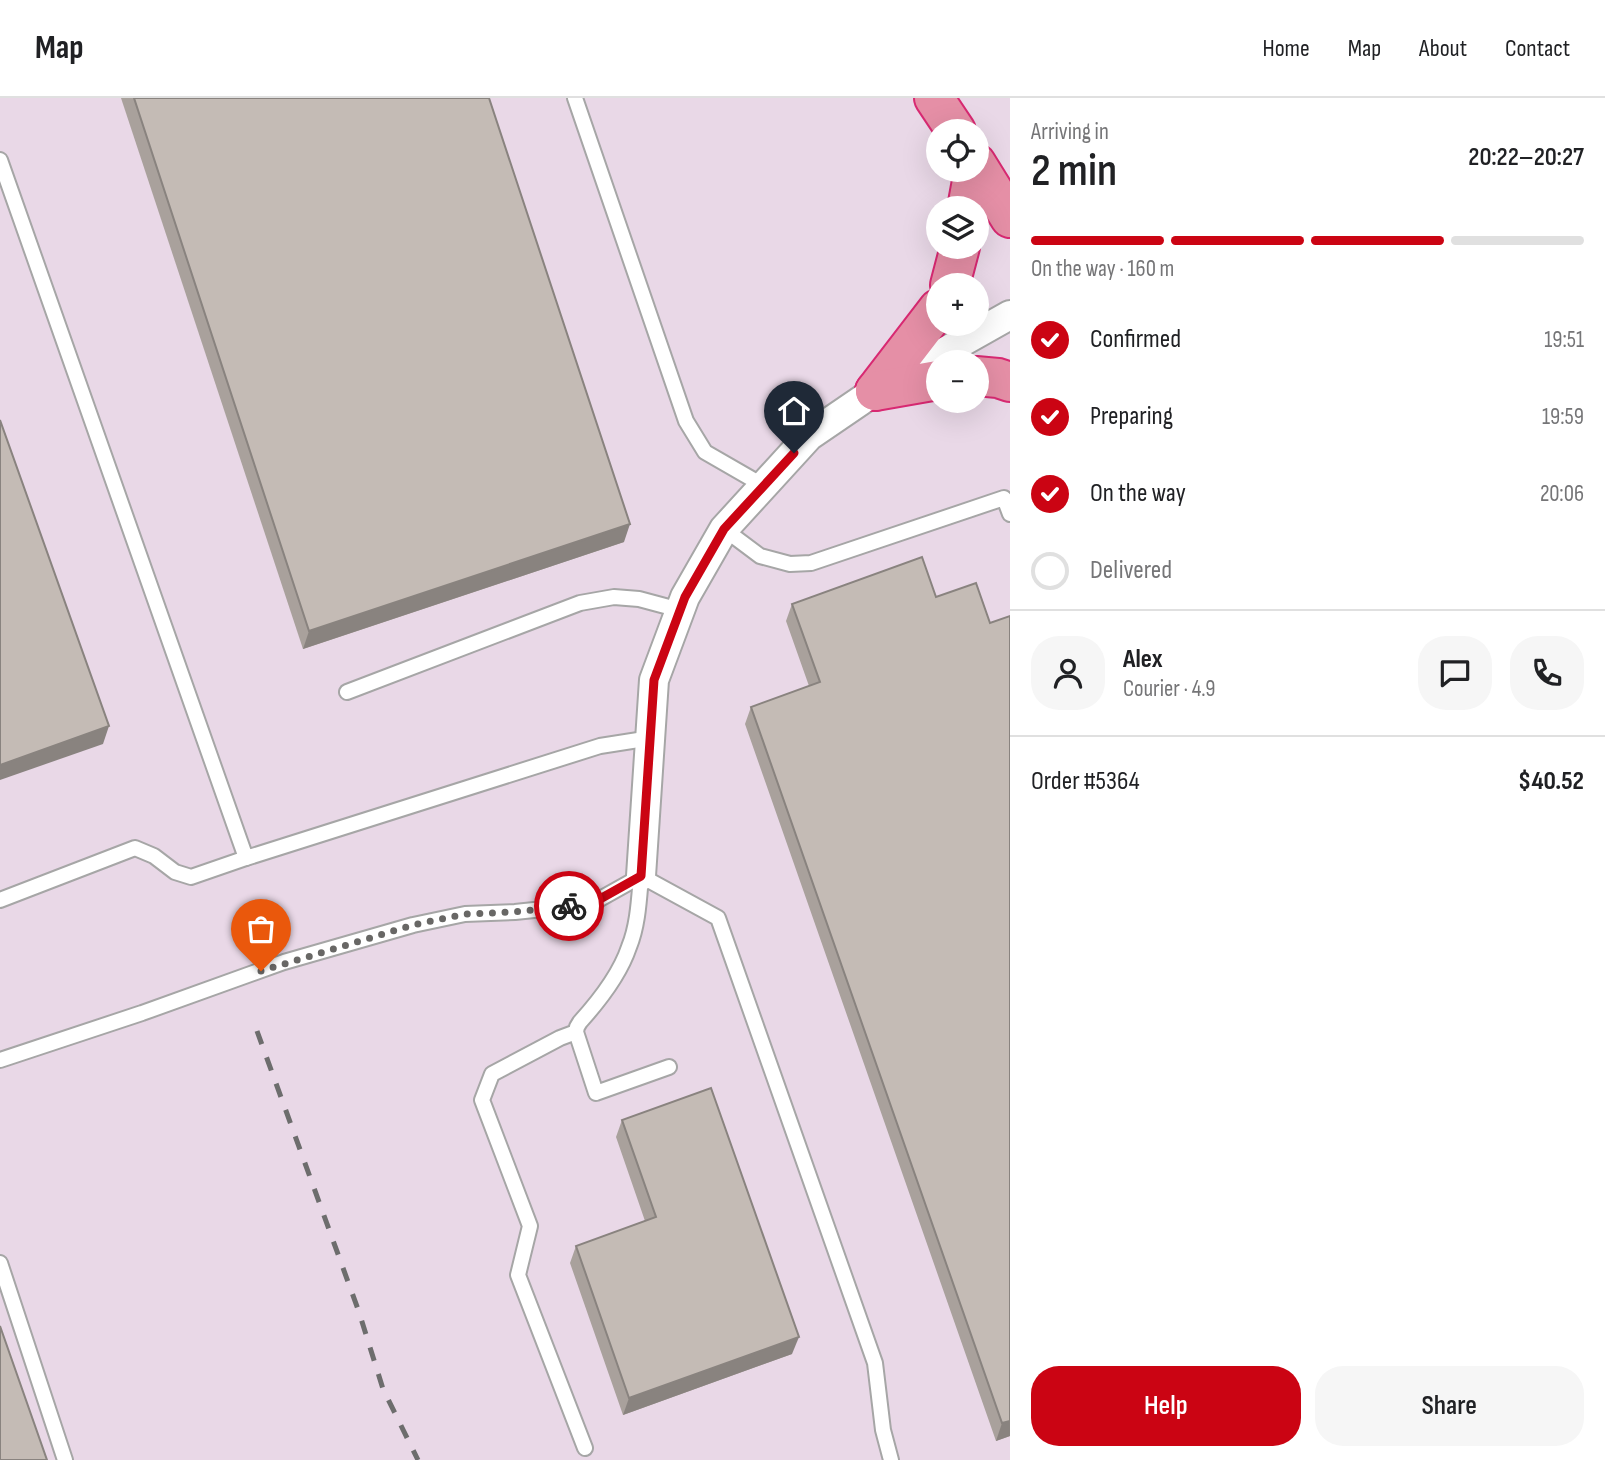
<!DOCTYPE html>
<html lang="en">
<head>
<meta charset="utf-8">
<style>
  :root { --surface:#fff; --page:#f6f6f6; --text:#202124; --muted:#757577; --line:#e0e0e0; --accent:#cb0413 }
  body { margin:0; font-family:"Sofia Sans Condensed",sans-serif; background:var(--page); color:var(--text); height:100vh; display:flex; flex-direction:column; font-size:26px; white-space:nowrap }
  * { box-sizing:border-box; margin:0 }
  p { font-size:23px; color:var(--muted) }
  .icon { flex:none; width:38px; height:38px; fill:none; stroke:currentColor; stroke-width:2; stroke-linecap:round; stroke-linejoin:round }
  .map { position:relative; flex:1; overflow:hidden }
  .details { display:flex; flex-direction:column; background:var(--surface); width:595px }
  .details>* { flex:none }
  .controls { position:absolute; left:926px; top:21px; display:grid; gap:14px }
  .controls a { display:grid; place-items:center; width:63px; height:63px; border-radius:50%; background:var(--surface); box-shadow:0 7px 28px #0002; font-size:35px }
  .pin { position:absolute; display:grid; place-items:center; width:60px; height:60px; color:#fff; margin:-72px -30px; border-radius:50% 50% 50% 0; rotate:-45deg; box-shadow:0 0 7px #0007 }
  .pin .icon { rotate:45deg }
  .courier { position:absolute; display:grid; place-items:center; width:70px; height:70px; margin:-35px; border:5px solid #cb0413; border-radius:50%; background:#fff; color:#222; box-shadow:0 2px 9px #0007 }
  .summary em { font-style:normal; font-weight:600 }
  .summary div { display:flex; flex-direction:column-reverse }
  .summary { display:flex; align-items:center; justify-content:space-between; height:119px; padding:0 21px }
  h1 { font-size:46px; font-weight:600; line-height:52px }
  .bar { display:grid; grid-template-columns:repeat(4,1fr); gap:10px 7px; align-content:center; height:84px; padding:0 21px }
  .bar i { height:9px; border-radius:5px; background:var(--line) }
  .bar .active { background:var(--accent) }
  .bar p { grid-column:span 4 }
  .line { display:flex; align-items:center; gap:18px; padding:0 21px; border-top:2px solid var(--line) }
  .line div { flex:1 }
  .round { display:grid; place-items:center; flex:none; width:74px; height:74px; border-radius:28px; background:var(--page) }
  ol { padding:0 21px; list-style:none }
  li { display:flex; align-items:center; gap:21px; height:77px }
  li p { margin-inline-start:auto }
  li .icon { padding:7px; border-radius:50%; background:var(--accent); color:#fff; stroke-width:4 }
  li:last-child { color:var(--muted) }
  li i { width:38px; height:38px; border:4px solid var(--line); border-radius:50% }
  .button { display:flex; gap:14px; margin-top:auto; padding:14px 21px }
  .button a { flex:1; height:80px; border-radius:28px; background:var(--accent); color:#fff; font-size:28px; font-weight:600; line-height:80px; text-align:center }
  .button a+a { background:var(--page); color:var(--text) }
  header { display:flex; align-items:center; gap:42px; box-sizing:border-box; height:98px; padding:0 35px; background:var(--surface); border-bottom:2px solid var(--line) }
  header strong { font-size:33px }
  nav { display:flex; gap:38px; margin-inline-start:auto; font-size:24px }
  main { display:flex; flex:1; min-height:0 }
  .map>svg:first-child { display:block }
</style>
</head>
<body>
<header>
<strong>Map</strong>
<nav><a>Home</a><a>Map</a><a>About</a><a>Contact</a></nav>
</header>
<main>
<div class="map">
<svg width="1010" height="1362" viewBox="0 0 1010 1362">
  <rect width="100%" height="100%" fill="#f0ece6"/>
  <path fill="#e9d8e7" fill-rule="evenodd" d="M0,0H1010V1362H0ZM938,33H976V72H938ZM938,110H976V149H938ZM938,187H976V226H938ZM938,264H976V303H938Z"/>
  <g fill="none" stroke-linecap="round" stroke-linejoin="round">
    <defs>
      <g id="lane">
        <path d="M575,0L686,323L705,354L764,388"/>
        <path d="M0,62L246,760L600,648L651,640"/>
        <path d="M724,431L760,458L790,466L811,465L1004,400L1010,416"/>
        <path d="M347,594L580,505L614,499L639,501L680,512"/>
        <path d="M641,778L718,820L875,1265L883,1332L891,1362"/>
        <path d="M641,778C639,801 638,827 629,849C620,876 599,903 580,924L577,929L576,934L596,995L669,969"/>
        <path d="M0,802L135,750L154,758L175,774L191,779L246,760"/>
        <path d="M576,934L560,940L492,976L482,1002L530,1128L518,1177L585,1350"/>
        <path d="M0,962L142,915L284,864L413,827L465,816L515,814L591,806L641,778"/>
        <path d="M0,1165L65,1362"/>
      </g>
      <path id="street" d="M641,778L654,582L685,499L724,431L809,338L875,293L1010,217"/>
      <g id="highway">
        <path d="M934,0L956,33"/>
        <path d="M976,65L1010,120"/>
        <path d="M967,110L974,72"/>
        <path d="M950,187L960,149"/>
        <path d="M976,278L998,280L1010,284"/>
        <path d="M875,293L938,211"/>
        <path d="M875,293L938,282"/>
      </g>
    </defs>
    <use href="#lane" stroke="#a6a6a6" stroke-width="18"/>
    <use href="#street" stroke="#a6a6a6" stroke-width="32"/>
    <use href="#highway" stroke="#d82972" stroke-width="42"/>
    <use href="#lane" stroke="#fff" stroke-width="14"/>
    <use href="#street" stroke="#fff" stroke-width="28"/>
    <use href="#highway" stroke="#e58fa6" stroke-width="38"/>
    <path stroke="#6d6d6d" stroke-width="5" stroke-dasharray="14 14" stroke-linecap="butt" d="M257,933L359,1214L383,1291L418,1362"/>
  </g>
  <g fill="#a9a19c">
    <path d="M121,0H489L624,444L303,551Z"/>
    <path d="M922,459L1010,1338L996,1343L745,626L751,609L809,588L786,523L792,506Z"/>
    <path d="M622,1022L792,1256L623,1317L570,1165L576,1148L645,1123L616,1039Z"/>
  </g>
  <g fill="#89837f">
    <path d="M630,426L624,444L303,551L309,533Z"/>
    <path d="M109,628L103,646L0,682V667Z"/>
    <path d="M799,1239L792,1256L623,1317L629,1300Z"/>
    <path d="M1010,1323V1338L996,1343L1002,1325Z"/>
  </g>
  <g fill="#c4bbb5" stroke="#89837f" stroke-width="2">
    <path d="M134,0H489L630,426L309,533Z"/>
    <path d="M0,322L109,628L0,667Z"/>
    <path d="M922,459L936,499L976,485L990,525L1010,518V1323L1002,1325L751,609L820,584L792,506Z"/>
    <path d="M711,990L799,1239L629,1300L576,1148L656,1119L622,1022Z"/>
    <path d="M0,1228L47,1362H0Z"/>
  </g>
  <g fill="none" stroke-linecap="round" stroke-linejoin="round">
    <path stroke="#686765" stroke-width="7" stroke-dasharray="0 12.6" d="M261,873L413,827L465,816L514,814L569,808"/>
    <path stroke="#cb0413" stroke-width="9" d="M569,808L591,806L641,778L654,582L685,499L724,431L794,355"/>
  </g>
</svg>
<div class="controls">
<a><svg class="icon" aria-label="locate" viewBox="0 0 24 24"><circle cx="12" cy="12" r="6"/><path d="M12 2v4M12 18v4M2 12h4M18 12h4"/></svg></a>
<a><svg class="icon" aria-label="layers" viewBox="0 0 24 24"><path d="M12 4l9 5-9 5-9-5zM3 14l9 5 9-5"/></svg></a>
<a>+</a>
<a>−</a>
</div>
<div class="pin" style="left:261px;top:873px;background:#ea580c"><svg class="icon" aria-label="bag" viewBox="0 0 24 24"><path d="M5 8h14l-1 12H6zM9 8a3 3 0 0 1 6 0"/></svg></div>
<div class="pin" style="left:794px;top:355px;background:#1f2937"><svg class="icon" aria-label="home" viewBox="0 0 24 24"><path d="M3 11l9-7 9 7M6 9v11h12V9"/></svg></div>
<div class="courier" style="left:569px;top:808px"><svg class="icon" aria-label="bike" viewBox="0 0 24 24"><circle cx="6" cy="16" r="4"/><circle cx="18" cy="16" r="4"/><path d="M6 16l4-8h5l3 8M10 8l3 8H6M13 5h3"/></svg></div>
</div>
<section class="details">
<div class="summary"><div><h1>2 min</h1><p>Arriving in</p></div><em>20:22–20:27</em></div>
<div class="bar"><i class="active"></i><i class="active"></i><i class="active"></i><i></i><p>On the way · 160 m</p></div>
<ol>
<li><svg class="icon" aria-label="check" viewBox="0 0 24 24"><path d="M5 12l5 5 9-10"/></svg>Confirmed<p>19:51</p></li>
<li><svg class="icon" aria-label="check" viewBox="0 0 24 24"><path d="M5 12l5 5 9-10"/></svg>Preparing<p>19:59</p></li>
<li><svg class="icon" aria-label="check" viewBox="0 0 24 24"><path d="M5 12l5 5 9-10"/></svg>On the way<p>20:06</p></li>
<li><i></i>Delivered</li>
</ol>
<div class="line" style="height:126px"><a class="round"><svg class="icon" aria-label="person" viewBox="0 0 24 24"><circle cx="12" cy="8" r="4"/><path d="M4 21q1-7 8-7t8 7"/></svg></a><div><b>Alex</b><p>Courier · 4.9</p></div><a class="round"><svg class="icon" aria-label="chat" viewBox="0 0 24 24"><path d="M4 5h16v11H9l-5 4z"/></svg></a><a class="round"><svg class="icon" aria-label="phone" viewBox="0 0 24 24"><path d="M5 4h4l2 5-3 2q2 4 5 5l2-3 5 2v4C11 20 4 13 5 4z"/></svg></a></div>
<div class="line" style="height:91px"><div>Order #5364</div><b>$40.52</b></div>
<div class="button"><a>Help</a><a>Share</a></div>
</section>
</main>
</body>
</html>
